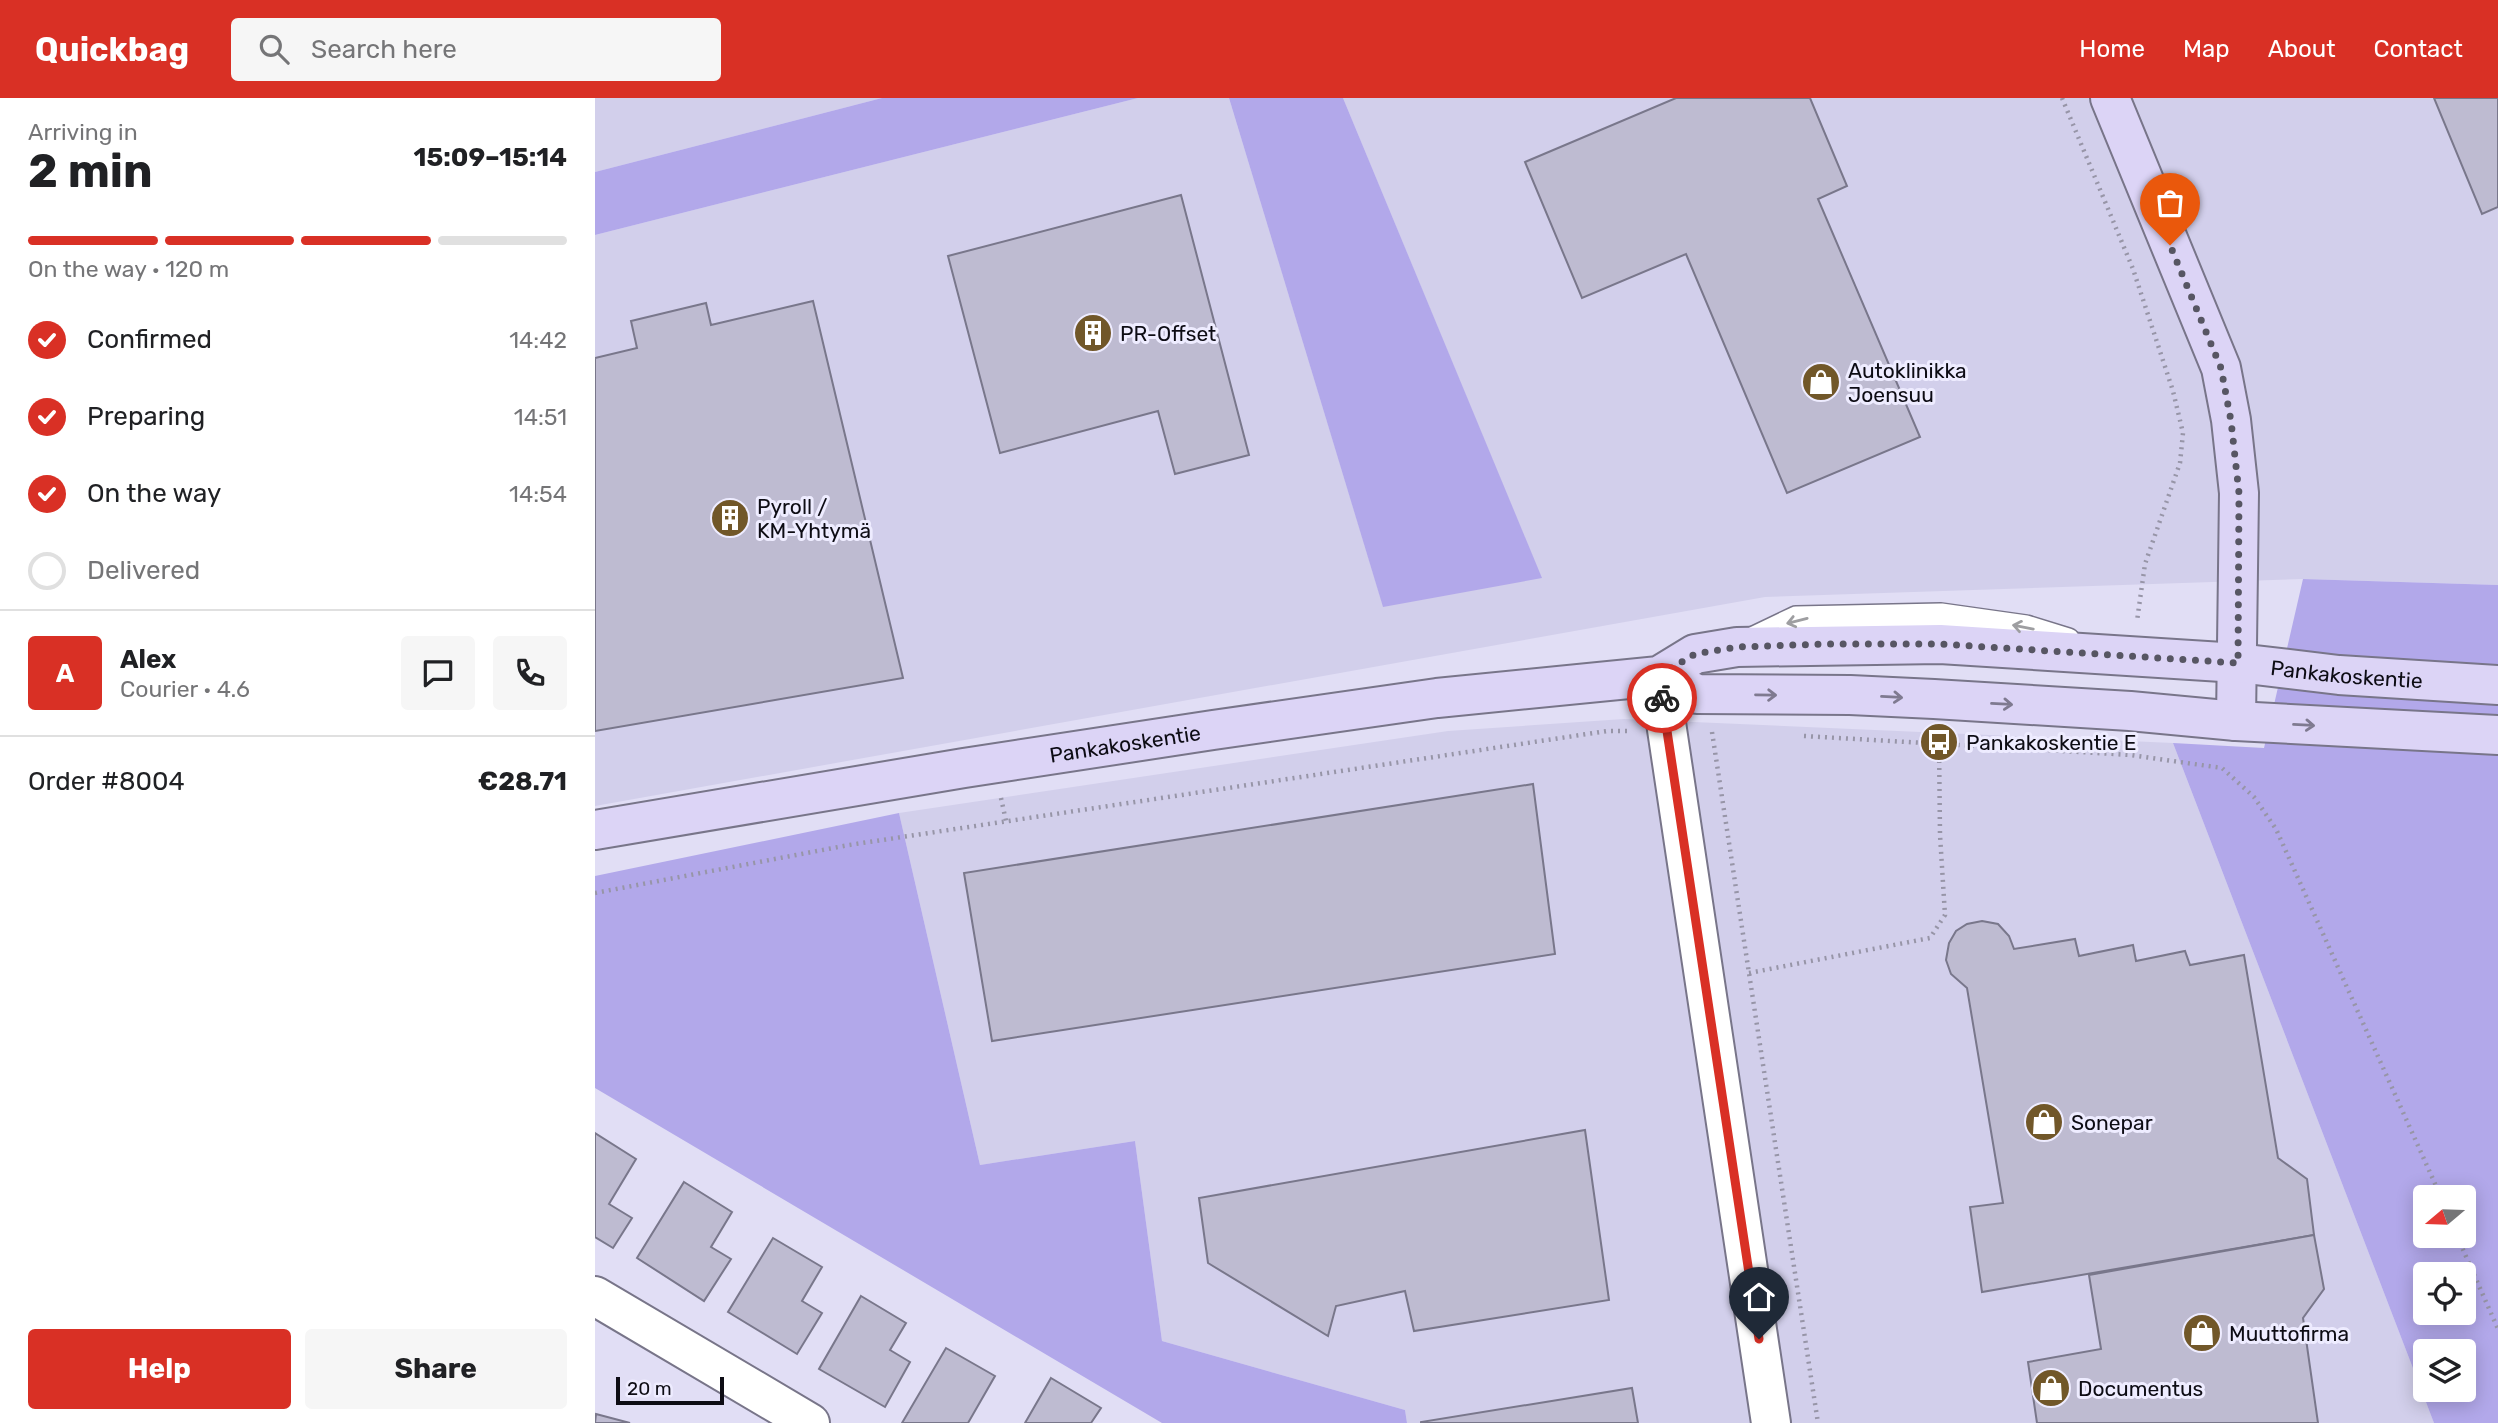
<!DOCTYPE html>
<html lang="en">
<head>
<meta charset="utf-8">
<style>
  :root { --surface:#fff; --page:#f6f6f6; --text:#202124; --muted:#757577; --line:#e0e0e0; --accent:#d93025 }
  body { margin:0; font-family:Rubik,sans-serif; background:var(--page); color:var(--text); height:100vh; display:flex; flex-direction:column; font-size:26px; white-space:nowrap }
  * { box-sizing:border-box; margin:0 }
  p { font-size:23px; color:var(--muted) }
  .icon { flex:none; width:38px; height:38px; fill:none; stroke:currentColor; stroke-width:2; stroke-linecap:round; stroke-linejoin:round }
  .map { position:relative; flex:1; overflow:hidden }
  .details { display:flex; flex-direction:column; background:var(--surface); width:595px }
  .details>* { flex:none }
  .needle { width:46px; rotate:251deg }
  .tools { position:absolute; left:1818px; top:1087px; display:grid; gap:14px }
  .tools a { display:grid; place-items:center; width:63px; height:63px; border-radius:7px; background:var(--surface); box-shadow:0 4px 18px #0003; font-size:35px }
  .scale { position:absolute; left:21px; bottom:18px; width:108px; box-sizing:border-box; padding-left:7px; border:4px solid #0d0c14; border-top:0; font-size:19px; line-height:24px; white-space:nowrap; color:#0d0c14; -webkit-text-stroke:5px #eeecff; paint-order:stroke }
  .pin { position:absolute; display:grid; place-items:center; width:60px; height:60px; color:#fff; margin:-72px -30px; border-radius:50% 50% 50% 0; rotate:-45deg; box-shadow:0 0 7px #0007 }
  .pin .icon { rotate:45deg }
  .courier { position:absolute; display:grid; place-items:center; width:70px; height:70px; margin:-35px; border:5px solid #d93025; border-radius:50%; background:#fff; color:#222; box-shadow:0 2px 9px #0007 }
  .headline em { font-style:normal; font-weight:700 }
  .headline div { display:flex; flex-direction:column-reverse }
  .headline { display:flex; align-items:center; justify-content:space-between; height:119px; padding:0 28px }
  h1 { font-size:46px; font-weight:700; line-height:52px }
  .bar { display:grid; grid-template-columns:repeat(4,1fr); gap:10px 7px; align-content:center; height:84px; padding:0 28px }
  .bar i { height:9px; border-radius:5px; background:var(--line) }
  .bar .current { background:var(--accent) }
  .bar p { grid-column:span 4 }
  .line { display:flex; align-items:center; gap:18px; padding:0 28px; border-top:2px solid var(--line) }
  .line div { flex:1 }
  .round { display:grid; place-items:center; flex:none; width:74px; height:74px; border-radius:7px; background:var(--page) }
  ol { padding:0 28px; list-style:none }
  li { display:flex; align-items:center; gap:21px; height:77px }
  li p { margin-inline-start:auto }
  li .icon { padding:7px; border-radius:50%; background:var(--accent); color:#fff; stroke-width:4 }
  li:last-child { color:var(--muted) }
  li i { width:38px; height:38px; border:4px solid var(--line); border-radius:50% }
  .primary-button { display:flex; gap:14px; margin-top:auto; padding:14px 28px }
  .primary-button a { flex:1; height:80px; border-radius:7px; background:var(--accent); color:#fff; font-size:28px; font-weight:700; line-height:80px; text-align:center }
  .primary-button a+a { background:var(--page); color:var(--text) }
  header { display:flex; align-items:center; gap:42px; box-sizing:border-box; height:98px; padding:0 35px; background:var(--accent); color:#fff }
  header strong { font-size:33px }
  nav { display:flex; gap:38px; margin-inline-start:auto; font-size:24px }
  .search { width:490px; height:63px; background:var(--page); display:flex; align-items:center; gap:18px; box-sizing:border-box; padding:0 24px; border-radius:7px; color:var(--muted); font-size:26px }
  main { display:flex; flex:1; min-height:0 }
  .map>svg:first-child { display:block }
</style>
</head>
<body>
<header>
<strong>Quickbag</strong>
<div class="search"><svg class="icon" aria-label="search" viewBox="0 0 24 24"><circle cx="10" cy="10" r="6"/><path d="M15 15l6 6"/></svg>Search here</div>
<nav><a>Home</a><a>Map</a><a>About</a><a>Contact</a></nav>
</header>
<main>
<section class="details">
<div class="headline"><div><h1>2 min</h1><p>Arriving in</p></div><em>15:09–15:14</em></div>
<div class="bar"><i class="current"></i><i class="current"></i><i class="current"></i><i></i><p>On the way · 120 m</p></div>
<ol>
<li><svg class="icon" aria-label="check" viewBox="0 0 24 24"><path d="M5 12l5 5 9-10"/></svg>Confirmed<p>14:42</p></li>
<li><svg class="icon" aria-label="check" viewBox="0 0 24 24"><path d="M5 12l5 5 9-10"/></svg>Preparing<p>14:51</p></li>
<li><svg class="icon" aria-label="check" viewBox="0 0 24 24"><path d="M5 12l5 5 9-10"/></svg>On the way<p>14:54</p></li>
<li><i></i>Delivered</li>
</ol>
<div class="line" style="height:126px"><b class="round" style="background:var(--accent);color:#fff">A</b><div><b>Alex</b><p>Courier · 4.6</p></div><a class="round"><svg class="icon" aria-label="chat" viewBox="0 0 24 24"><path d="M4 5h16v11H9l-5 4z"/></svg></a><a class="round"><svg class="icon" aria-label="phone" viewBox="0 0 24 24"><path d="M5 4h4l2 5-3 2q2 4 5 5l2-3 5 2v4C11 20 4 13 5 4z"/></svg></a></div>
<div class="line" style="height:91px"><div>Order #8004</div><b>€28.71</b></div>
<div class="primary-button"><a>Help</a><a>Share</a></div>
</section>
<div class="map">
<svg width="1903" height="1325" viewBox="0 0 1903 1325">
  <rect width="100%" height="100%" fill="#e1def5"/>
  <g fill="#d2cfeb">
    <path d="M0,0H287L0,74Z"/>
    <path d="M543,0H634L788,508L946,479L748,0H1903V487L1708,481L1170,499L0,708V137Z"/>
    <path d="M1029,621L1578,645L1839,1325H812L810,1312L567,1243L540,1043L385,1067L304,715L853,633Z"/>
  </g>
  <g fill="#b2a8ea" fill-rule="evenodd">
    <path d="M287,0H543L0,137V74Z"/>
    <path d="M634,0H748L947,480L788,509Z"/>
    <path d="M1708,481L1903,487V1325H1839L1578,645L1669,650ZM1830,1099H1869V1138H1830ZM1830,1176H1869V1214H1830ZM1830,1253H1869V1292H1830Z"/>
    <path d="M304,715L385,1067L540,1043L567,1243L810,1312L812,1325H567L0,990V778Z"/>
  </g>
  <g fill="#bebbd1" stroke="#79778b" stroke-width="2">
    <path d="M1081,0H1215L1252,88L1223,101L1325,339L1192,395L1091,156L987,200L930,64Z"/>
    <path d="M1839,0H1903V109L1887,116Z"/>
    <path d="M586,97L654,357L580,376L563,313L405,355L353,158Z"/>
    <path d="M218,203L308,580L0,633V260L42,250L36,223L111,205L116,227Z"/>
    <path d="M938,686L960,856L397,943L369,775Z"/>
    <path d="M1387,823L1403,826L1414,838L1419,851L1480,841L1484,858L1538,847L1541,863L1590,853L1595,867L1649,857L1683,1060L1712,1081L1719,1137L1387,1194L1375,1109L1408,1105L1372,890L1356,876L1351,862L1354,845L1361,833L1372,826Z"/>
    <path d="M990,1032L1014,1202L819,1233L810,1193L741,1208L733,1238L613,1165L604,1100Z"/>
    <path d="M0,1035L41,1061L14,1106L37,1120L18,1150L0,1139Z"/>
    <path d="M89,1084L137,1114L116,1149L136,1161L109,1203L42,1160Z"/>
    <path d="M1719,1137L1729,1191L1708,1220L1723,1325H1442L1433,1264L1506,1251L1494,1177Z"/>
    <path d="M178,1140L227,1169L207,1203L227,1215L202,1256L133,1214Z"/>
    <path d="M266,1198L311,1225L295,1252L315,1264L290,1309L224,1271Z"/>
    <path d="M351,1250L400,1278L373,1325H307Z"/>
    <path d="M456,1280L506,1310L496,1325H430Z"/>
    <path d="M1037,1290L1043,1325H826V1324Z"/>
    <path d="M1,1316L35,1325H0Z"/>
  </g>
  <g fill="none" stroke-linecap="round" stroke-linejoin="round">
    <defs>
      <path id="lane" d="M1155,542L1201,520L1346,517L1431,529L1473,542"/>
      <g id="street">
        <path d="M1064,578L1176,1325"/>
        <path d="M0,1198L215,1325"/>
      </g>
      <g id="secondary">
        <path d="M1515,0L1626,270L1636,322L1644,395L1641,623"/>
        <path d="M1064,578L1102,596L1255,597L1339,601L1535,613L1641,623L1903,637"/>
        <path id="s1" d="M0,732L369,670L618,632L842,600L1064,578L1100,556L1142,549L1345,546L1643,565L1744,577L1903,587"/>
      </g>
    </defs>
    <use href="#lane" stroke="#787589" stroke-width="26"/>
    <use href="#street" stroke="#787589" stroke-width="42"/>
    <use href="#secondary" stroke="#787589" stroke-width="42"/>
    <g stroke="#9795a7" stroke-width="4.5" stroke-dasharray="2 5" stroke-linecap="butt">
      <path d="M1467,0L1538,171L1578,293L1588,335L1585,365L1550,466L1542,523"/>
      <path d="M1117,634L1223,1325"/>
      <path d="M1209,638L1536,657L1627,670L1659,699L1681,731L1846,1099"/>
      <path d="M406,700L411,723"/>
      <path d="M0,795L254,747L1012,633H1036"/>
      <path d="M1154,875L1335,840L1350,817L1345,737L1344,644"/>
      <path d="M1862,1138L1903,1231"/>
    </g>
    <use href="#lane" stroke="#fff" stroke-width="23"/>
    <use href="#street" stroke="#fff" stroke-width="38"/>
    <use href="#secondary" stroke="#dcd4f6" stroke-width="38"/>
  </g>
  <defs><path id="oneway-shaft" d="M-6 0H5M1.5-3L5.5 0L1.5 3" fill="none" stroke-width="1.6" stroke-linecap="round" stroke-linejoin="round" transform="scale(1.75)"/></defs>
  <g stroke="#9e9ea1">
    <use href="#oneway-shaft" transform="translate(1202 523) rotate(166)"/>
    <use href="#oneway-shaft" transform="translate(1428 529) rotate(-169)"/>
  </g>
  <g stroke="#7f7a90">
    <use href="#oneway-shaft" transform="translate(1171 597) rotate(1)"/>
    <use href="#oneway-shaft" transform="translate(1297 599) rotate(3)"/>
    <use href="#oneway-shaft" transform="translate(1407 606) rotate(3)"/>
    <use href="#oneway-shaft" transform="translate(1709 627) rotate(3)"/>
  </g>
  <g fill="none" stroke-linecap="round" stroke-linejoin="round">
    <path stroke="#575663" stroke-width="7" stroke-dasharray="0 12.6" d="M1067,600L1063,578L1100,556L1142,549L1230,546H1345L1643,565L1644,395L1636,323L1626,270L1575,147"/>
    <path stroke="#d93025" stroke-width="9" d="M1067,600L1164,1241"/>
  </g>
  <defs>
    <symbol id="building-disc" viewBox="-11 -11 22 22"><circle r="9.5" fill="#715729" stroke="#eeecff"/><path d="M-4-6H4V6H1V3H-1V6H-4ZM-2.5-4.3h1.7v1.8h-1.7ZM.8-4.3h1.7v1.8H.8ZM-2.5-1h1.7V.8h-1.7ZM.8-1h1.7V.8H.8Z" fill="#fff"/></symbol>
    <symbol id="shop-disc" viewBox="-11 -11 22 22"><circle r="9.5" fill="#715729" stroke="#eeecff"/><path d="M-5-2.5h2.3a2.7 3.5 0 0 1 5.4 0H5L5.5 6h-11ZM-1.5-2.5h3a1.5 2.3 0 0 0-3 0Z" fill="#fff"/></symbol>
    <symbol id="bus-disc" viewBox="-11 -11 22 22"><circle r="9.5" fill="#715729" stroke="#eeecff"/><path d="M-5-6H5V4H4V6H2V4H-2V6H-4V4H-5ZM-3.5-4V0h7V-4ZM-3.5 1.2v1.5H-2V1.2ZM2 1.2v1.5H3.5V1.2Z" fill="#fff"/></symbol>
  </defs>
  <g fill-rule="evenodd">
    <use href="#building-disc" x="476" y="213" width="44" height="44"/>
    <use href="#shop-disc" x="1204" y="262" width="44" height="44"/>
    <use href="#building-disc" x="113" y="398" width="44" height="44"/>
    <use href="#bus-disc" x="1322" y="622" width="44" height="44"/>
    <use href="#shop-disc" x="1427" y="1002" width="44" height="44"/>
    <use href="#shop-disc" x="1585" y="1213" width="44" height="44"/>
    <use href="#shop-disc" x="1434" y="1268" width="44" height="44"/>
  </g>
  <g text-anchor="middle" dominant-baseline="central" stroke-width="6" stroke-linejoin="round" paint-order="stroke">
    <g font-size="21" fill="#0d0c14" stroke="#eeecff" text-anchor="start">
      <text x="525" y="235">PR-Offset</text>
      <text x="1253" y="272">Autoklinikka<tspan x="1253" dy="24">Joensuu</tspan></text>
      <text x="162" y="408">Pyroll /<tspan x="162" dy="24">KM-Yhtymä</tspan></text>
      <text x="1371" y="644">Pankakoskentie E</text>
      <text x="1476" y="1024">Sonepar</text>
      <text x="1634" y="1235">Muuttofirma</text>
      <text x="1483" y="1290">Documentus</text>
    </g>
    <g font-size="21" fill="#0d0c14" stroke="#eeecff">
      <text stroke="none"><textPath href="#s1" startOffset="1771">Pankakoskentie</textPath></text>
      <text stroke="none"><textPath href="#s1" startOffset="537">Pankakoskentie</textPath></text>
    </g>
  </g>
</svg>
<div class="tools">
<a><svg class="needle" viewBox="-14 -14 28 28"><path d="M0-13l5 13h-10z" fill="#e53935"/><path d="M0 13l5-13h-10z" fill="#757577"/></svg></a>
<a><svg class="icon" aria-label="locate" viewBox="0 0 24 24"><circle cx="12" cy="12" r="6"/><path d="M12 2v4M12 18v4M2 12h4M18 12h4"/></svg></a>
<a><svg class="icon" aria-label="layers" viewBox="0 0 24 24"><path d="M12 4l9 5-9 5-9-5zM3 14l9 5 9-5"/></svg></a>
</div>
<div class="scale">20 m</div>
<div class="pin" style="left:1575px;top:147px;background:#ea580c"><svg class="icon" aria-label="bag" viewBox="0 0 24 24"><path d="M5 8h14l-1 12H6zM9 8a3 3 0 0 1 6 0"/></svg></div>
<div class="pin" style="left:1164px;top:1241px;background:#1f2937"><svg class="icon" aria-label="home" viewBox="0 0 24 24"><path d="M3 11l9-7 9 7M6 9v11h12V9"/></svg></div>
<div class="courier" style="left:1067px;top:600px"><svg class="icon" aria-label="bike" viewBox="0 0 24 24"><circle cx="6" cy="16" r="4"/><circle cx="18" cy="16" r="4"/><path d="M6 16l4-8h5l3 8M10 8l3 8H6M13 5h3"/></svg></div>
</div>
</main>
</body>
</html>
